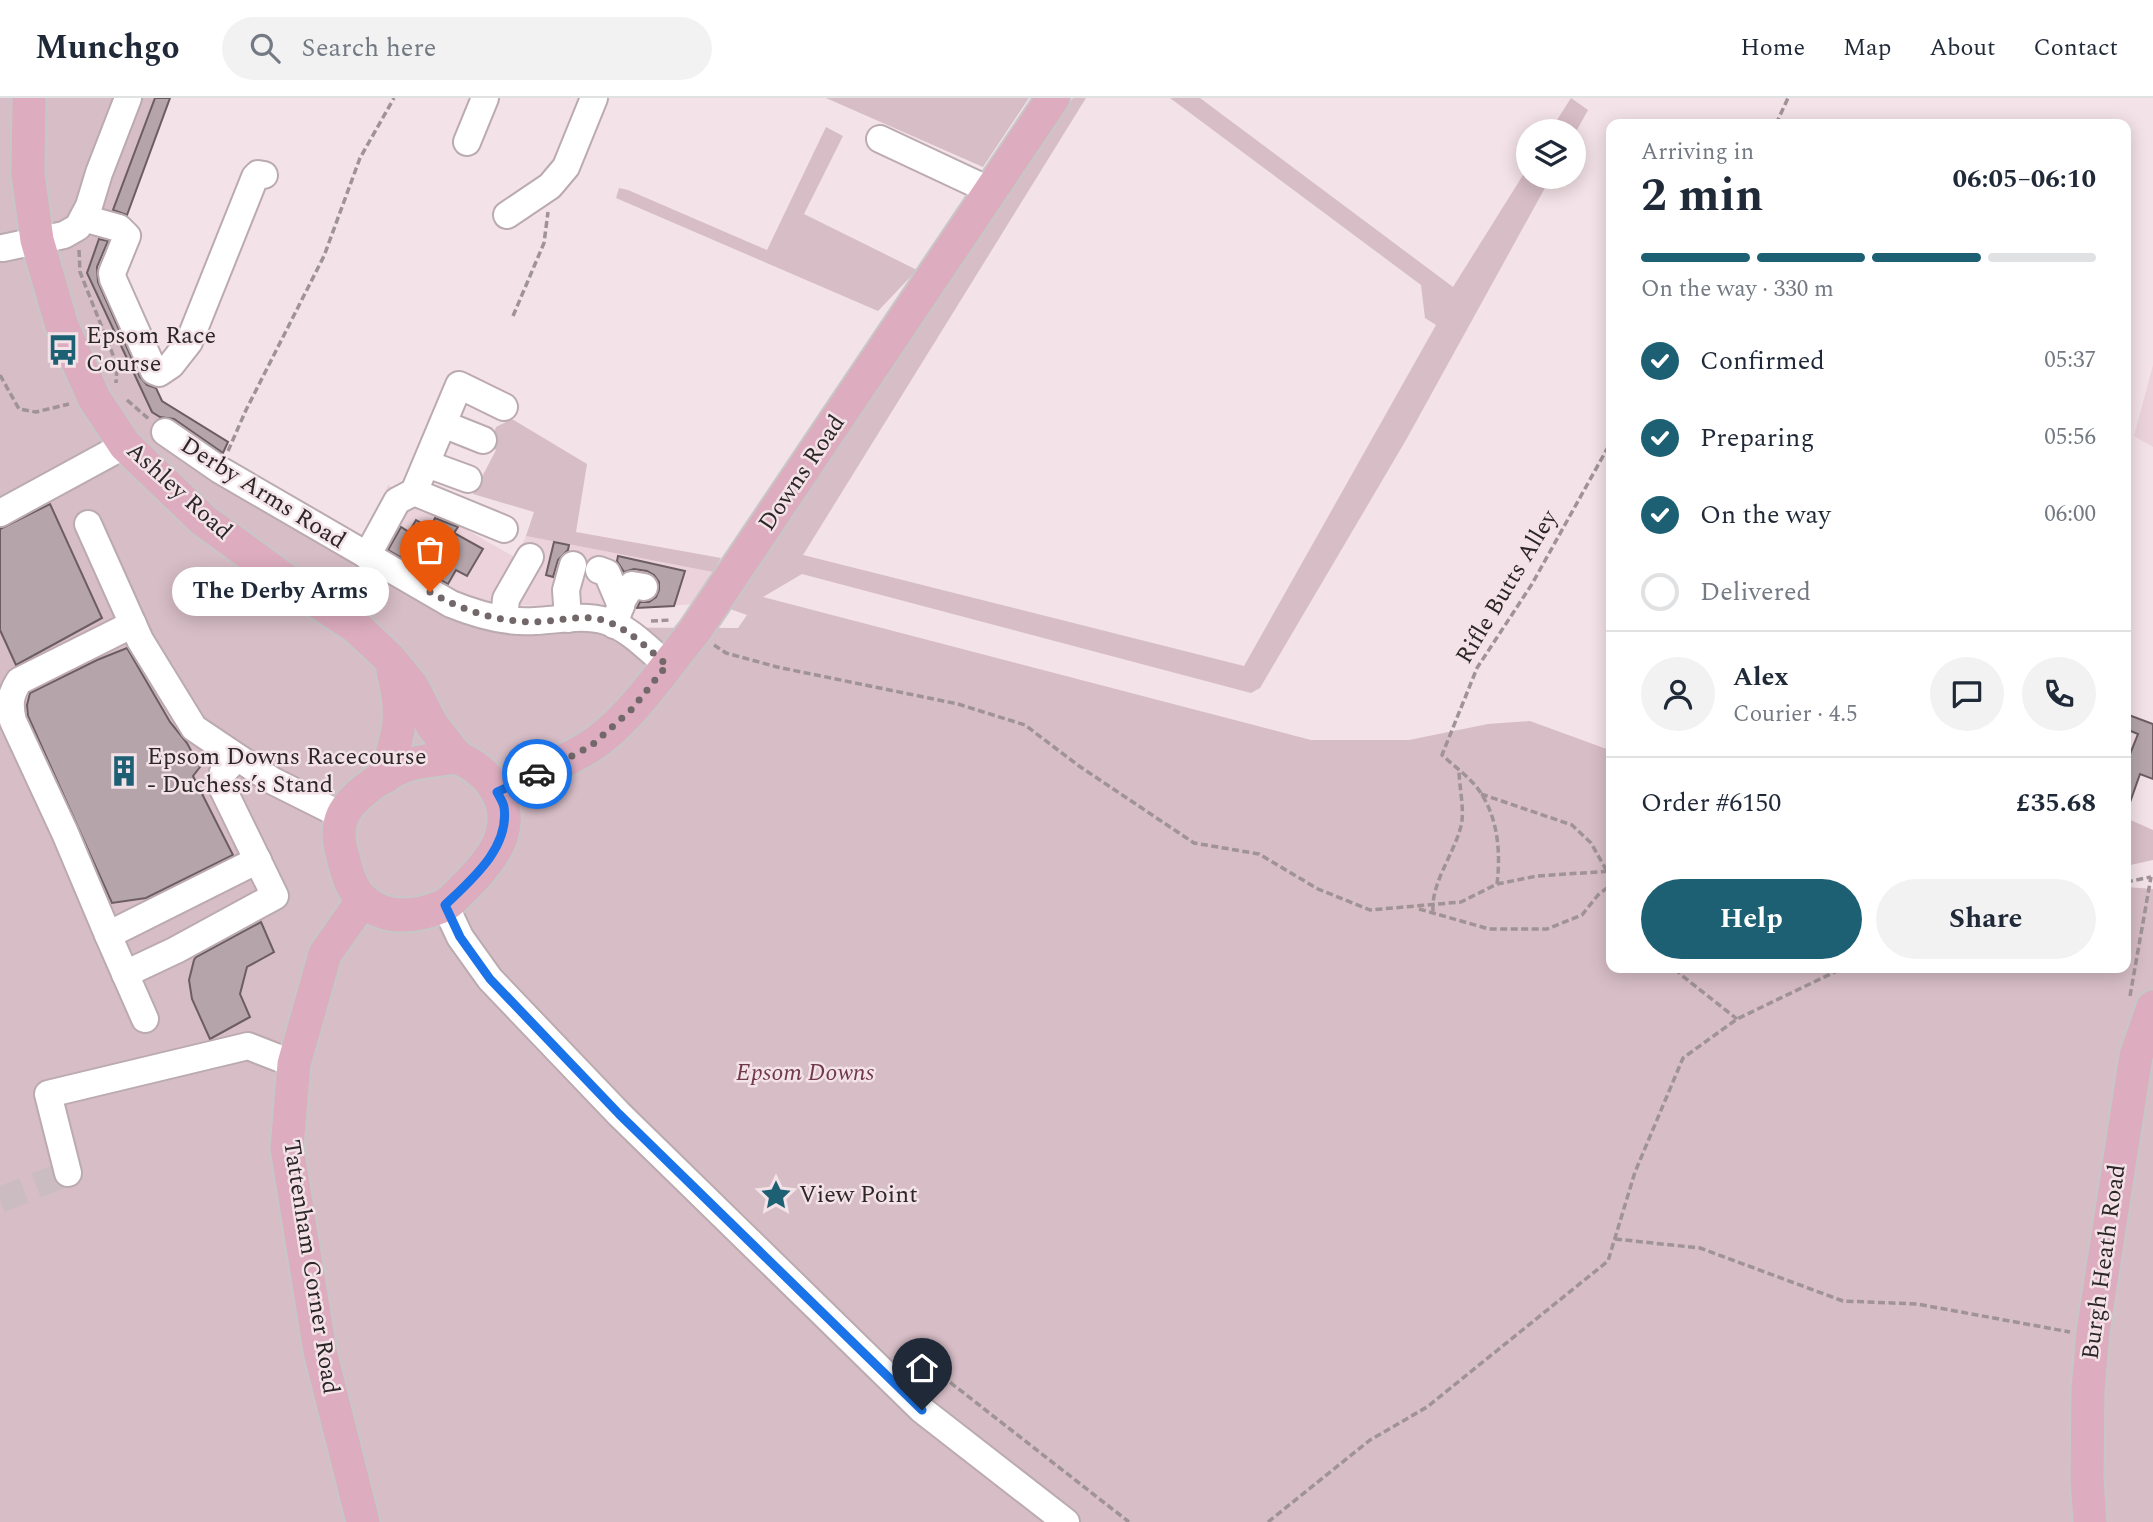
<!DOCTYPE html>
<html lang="en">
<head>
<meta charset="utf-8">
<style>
  :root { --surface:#fff; --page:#f2f2f3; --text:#1f2937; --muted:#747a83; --line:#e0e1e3; --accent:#1d6073 }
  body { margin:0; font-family:Spectral,serif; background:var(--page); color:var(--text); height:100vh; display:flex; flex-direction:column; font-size:26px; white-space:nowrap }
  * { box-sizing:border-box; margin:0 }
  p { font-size:23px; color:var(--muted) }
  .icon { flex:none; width:38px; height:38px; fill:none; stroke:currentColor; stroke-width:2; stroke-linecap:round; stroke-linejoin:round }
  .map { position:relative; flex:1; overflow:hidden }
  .panel { position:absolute; left:1606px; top:21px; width:525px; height:854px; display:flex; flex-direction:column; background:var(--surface); border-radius:14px; box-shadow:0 4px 18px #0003 }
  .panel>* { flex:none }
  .buttons { position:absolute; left:1516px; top:21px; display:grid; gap:14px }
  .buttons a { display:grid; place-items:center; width:70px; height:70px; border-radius:50%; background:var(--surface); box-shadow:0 4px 18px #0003; font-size:35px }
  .pin { position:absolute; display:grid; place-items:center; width:60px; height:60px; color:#fff; margin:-72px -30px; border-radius:50% 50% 50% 0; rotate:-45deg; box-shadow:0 0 7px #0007 }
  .pin .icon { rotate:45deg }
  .courier { position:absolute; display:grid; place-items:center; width:70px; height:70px; margin:-35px; border:5px solid #1a73e8; border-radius:50%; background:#fff; color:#222; box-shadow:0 2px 9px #0007 }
  .bubble { position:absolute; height:49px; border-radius:24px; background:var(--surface); box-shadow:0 4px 18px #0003; font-size:23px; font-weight:700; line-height:49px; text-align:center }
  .head em { font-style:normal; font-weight:700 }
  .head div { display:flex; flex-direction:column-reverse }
  .head { display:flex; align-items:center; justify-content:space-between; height:119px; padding:0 35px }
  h1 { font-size:46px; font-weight:700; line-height:52px }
  .bar { display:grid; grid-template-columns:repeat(4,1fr); gap:10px 7px; align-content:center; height:84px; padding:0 35px }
  .bar i { height:9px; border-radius:5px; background:var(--line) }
  .bar .current { background:var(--accent) }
  .bar p { grid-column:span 4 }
  .line { display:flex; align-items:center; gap:18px; padding:0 35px; border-top:2px solid var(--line) }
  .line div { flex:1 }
  .round { display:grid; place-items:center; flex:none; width:74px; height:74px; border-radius:37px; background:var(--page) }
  ol { padding:0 35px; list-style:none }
  li { display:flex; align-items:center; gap:21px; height:77px }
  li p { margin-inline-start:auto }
  li .icon { padding:7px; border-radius:50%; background:var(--accent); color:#fff; stroke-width:4 }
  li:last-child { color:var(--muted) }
  li i { width:38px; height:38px; border:4px solid var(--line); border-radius:50% }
  .action { display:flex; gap:14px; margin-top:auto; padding:14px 35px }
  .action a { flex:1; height:80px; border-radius:42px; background:var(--accent); color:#fff; font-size:28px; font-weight:700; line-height:80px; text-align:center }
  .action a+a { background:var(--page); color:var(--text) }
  header { display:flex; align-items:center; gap:42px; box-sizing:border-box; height:98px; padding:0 35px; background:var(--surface); border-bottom:2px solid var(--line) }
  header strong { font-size:33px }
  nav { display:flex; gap:38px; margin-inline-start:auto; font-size:24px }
  .search { width:490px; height:63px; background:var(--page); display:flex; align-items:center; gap:18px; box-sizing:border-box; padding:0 24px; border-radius:38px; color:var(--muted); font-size:26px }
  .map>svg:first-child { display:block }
</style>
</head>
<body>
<header>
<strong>Munchgo</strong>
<div class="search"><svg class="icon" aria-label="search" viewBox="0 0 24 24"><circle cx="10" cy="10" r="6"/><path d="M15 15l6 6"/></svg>Search here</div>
<nav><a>Home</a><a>Map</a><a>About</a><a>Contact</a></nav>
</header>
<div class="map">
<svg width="2153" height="1424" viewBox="0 0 2153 1424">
  <rect width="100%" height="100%" fill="#f3e2e7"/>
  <g fill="#ecd3db">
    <path d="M2153,267V349L2134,338Z"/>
    <path d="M388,387L516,460L526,438L713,474L696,506L635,510L482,506L364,443Z"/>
  </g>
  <g fill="#d7bdc6">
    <path d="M0,0H155L93,165L150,304L280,417L472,529L738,530L747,517L730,511L1073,0H1086L803,457L1244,568L1436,227L1425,220L1421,187L1170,0H1200L1453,189L1528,69V79H1551L1406,342L1260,590L1251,595L802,476L763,499L1311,642H1409L1488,626L1530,623L1612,653V870H2126V789L2153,791V1424H0Z"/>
    <path d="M826,0H1029L983,69Z"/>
    <path d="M1571,0L1588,12L1573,39V33H1550Z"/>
    <path d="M826,29L843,38L804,116L917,172L878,213L616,100L619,90L628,92L767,152Z"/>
    <path d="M512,321L587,366L576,434L721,460L713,474L526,438L534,414L473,396L496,352L490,347L496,329Z"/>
    <path d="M2126,720L2153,732V762L2126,768Z"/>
  </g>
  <g fill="#b5a5aa" stroke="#6c5d62" stroke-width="2">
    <path d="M155,0H170L127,117L113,112Z"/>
    <path d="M99,141L108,143L97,169L98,184L140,279L147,287L156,290L162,303L228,344L223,355L174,321L160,319L152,314L87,175Z"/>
    <path d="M50,406L102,520L16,567L0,532V431Z"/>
    <path d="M435,420L458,429L454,435L483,451L467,478L456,472L448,486L388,452L401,429L409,434L416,422L430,430Z"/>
    <path d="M554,444L569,447L568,452L558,462L553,479L546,477Z"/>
    <path d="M618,458L685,473L674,508L637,510L640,504H649L656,499L659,492V484L654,477L647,473L634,471L624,474L617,463Z"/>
    <path d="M127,550L170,624L187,645L200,669L193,678L233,757L146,800L112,805L28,618L27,607L30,595L97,562Z"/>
    <path d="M2126,616L2153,626V681L2140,676L2128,710H2126V666L2138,636L2126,631Z"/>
    <path d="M261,824L274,854L247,869L240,896L250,919L210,941L192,901L189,882L194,862L196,859Z"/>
  </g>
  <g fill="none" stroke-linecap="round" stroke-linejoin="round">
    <path stroke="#cbbcc1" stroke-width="26" stroke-dasharray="26 13" stroke-linecap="butt" d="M0,1102L68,1075"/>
    <defs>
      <g id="minor">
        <path d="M880,41L991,93"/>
        <path d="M467,44L485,0"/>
        <path d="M507,117L550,88L566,69L594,0"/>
        <path d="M83,120L119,130L127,138L112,175L113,181L154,273L159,275L171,267L189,244L255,79L258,76L264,77"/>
        <path d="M3,150L64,137L78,129L89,108L99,75L128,0"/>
        <path d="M443,326L483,342"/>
        <path d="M165,334L220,372L451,506C478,517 507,525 535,523C558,522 584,516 606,523C629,530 649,552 667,567"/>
        <path d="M427,366L468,381"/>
        <path d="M414,394L504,431"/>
        <path d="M0,415L125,347"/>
        <path d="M88,426L140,542L194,630L273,683L343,718"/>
        <path d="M367,458L397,403L414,394L459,287L504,309"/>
        <path d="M599,472L607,475L621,508"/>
        <path d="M504,521L506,501L530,459"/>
        <path d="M568,521L566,492L573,467"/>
        <path d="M133,526L19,583C10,597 9,606 13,623L65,735L108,837L258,762"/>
        <path d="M614,527L623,501L632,487L644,489"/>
        <path d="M445,807L460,839L490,881L619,1016L922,1312L1066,1424"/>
        <path d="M108,837L145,921"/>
        <path d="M125,876L176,852L275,798L221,687L223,674L237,660"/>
        <path d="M68,1075L48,996L248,948L294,966"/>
      </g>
      <g id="major">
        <path d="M29,0L28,76L37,142L62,228L94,300L125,347L203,422L287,483L356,529L389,560L412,588L432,627L457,659"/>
        <path d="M457,659C489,673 513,703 501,739C497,754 478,776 467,787C460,793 452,804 443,808C417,819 385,823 363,802C351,791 347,775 343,759C339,746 337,730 343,717C353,696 392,670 415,665C429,662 443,661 457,659Z"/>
        <path d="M385,679C399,634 405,620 393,573"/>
        <path d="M497,694C528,680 560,667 589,649C629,624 664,570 694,534L1053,0"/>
        <path d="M363,1424L320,1253L287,1050L294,966L325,856L363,802"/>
        <path d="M2090,1424L2087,1381L2088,1292L2093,1234L2136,958L2153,909"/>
      </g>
    </defs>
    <use href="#minor" stroke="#bbabb0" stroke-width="30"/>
    <use href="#major" stroke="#c8c7c7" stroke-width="37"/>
    <g stroke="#9f9396" stroke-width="3.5" stroke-dasharray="7 3.5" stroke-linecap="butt">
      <path d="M1776,26L1788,0"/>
      <path d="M79,152L80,174L117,267L116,285"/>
      <path d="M513,218L544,145L548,114"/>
      <path d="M0,277L19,311L36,314L69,306"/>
      <path d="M127,302L150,322"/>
      <path d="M228,353L246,312L324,158L360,60L394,0"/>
      <path d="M651,523L671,522"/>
      <path d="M714,547L726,555L777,569L958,606L1025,627L1079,668L1194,745L1259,756L1318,791L1370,812L1461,804L1497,786L1537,778L1612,773"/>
      <path d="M1481,696L1572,727L1591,745L1612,782"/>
      <path d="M2126,784L2151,779"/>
      <path d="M1497,786C1501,753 1498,715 1475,687C1465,676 1453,667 1442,657L1477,570L1532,486L1612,342"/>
      <path d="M1419,811L1489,831H1547L1582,817L1598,797L1612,786"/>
      <path d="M1433,813C1431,785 1454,756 1461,728C1465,712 1459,689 1459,672"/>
      <path d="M1676,870L1680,876L1737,921"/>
      <path d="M2130,898L2151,779"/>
      <path d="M1615,1141L1700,1150L1843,1203L1917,1206L2070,1234"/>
      <path d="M942,1278L1129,1424"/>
      <path d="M1268,1424L1370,1342L1427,1309L1608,1163L1635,1074L1683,960L1737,921L1843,870"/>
    </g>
    <use href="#minor" stroke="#fff" stroke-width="26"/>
    <use href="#major" stroke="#ddadbf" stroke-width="33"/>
  </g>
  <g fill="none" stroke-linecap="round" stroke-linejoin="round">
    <path stroke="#72686a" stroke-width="7" stroke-dasharray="0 12.6" d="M430,494C462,512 494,523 532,524C556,524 583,515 606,523C629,531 649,552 667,567L632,611L591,648L537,676"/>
    <path stroke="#1a73e8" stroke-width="9" d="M537,676L497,694C499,698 503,704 504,709C510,750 471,782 445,807L460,839L490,881L619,1016L922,1312"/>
  </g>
  <defs>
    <symbol id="bus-bare" viewBox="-9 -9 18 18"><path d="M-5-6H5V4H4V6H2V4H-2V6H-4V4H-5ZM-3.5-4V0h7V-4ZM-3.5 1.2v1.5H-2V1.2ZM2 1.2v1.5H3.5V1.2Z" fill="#1d6073" stroke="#f3e2e7" stroke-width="2.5" paint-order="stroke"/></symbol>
    <symbol id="building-bare" viewBox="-9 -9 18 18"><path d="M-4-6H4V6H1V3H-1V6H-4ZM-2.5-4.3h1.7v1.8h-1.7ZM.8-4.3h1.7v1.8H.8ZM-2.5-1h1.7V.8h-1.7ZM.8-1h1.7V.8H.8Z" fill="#1d6073" stroke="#f3e2e7" stroke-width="2.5" paint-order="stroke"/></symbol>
    <symbol id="sight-bare" viewBox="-9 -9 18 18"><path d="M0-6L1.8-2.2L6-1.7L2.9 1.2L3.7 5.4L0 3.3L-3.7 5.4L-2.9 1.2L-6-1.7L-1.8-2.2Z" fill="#1d6073" stroke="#f3e2e7" stroke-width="2.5" paint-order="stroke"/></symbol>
  </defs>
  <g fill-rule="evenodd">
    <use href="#bus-bare" x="41" y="230" width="44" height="44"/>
    <use href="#building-bare" x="102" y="651" width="44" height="44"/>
    <use href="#sight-bare" x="754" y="1075" width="44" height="44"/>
  </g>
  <g text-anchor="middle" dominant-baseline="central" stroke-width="5" stroke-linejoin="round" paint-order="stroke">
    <g font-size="24" fill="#2c2627" stroke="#f3e2e7" text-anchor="start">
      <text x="86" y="238">Epsom Race<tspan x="86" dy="28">Course</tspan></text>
      <text x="147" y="659">Epsom Downs Racecourse<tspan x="147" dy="28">- Duchess’s Stand</tspan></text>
      <text x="799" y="1097">View Point</text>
    </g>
    <g font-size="24" fill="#2c2627" stroke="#f3e2e7">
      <text transform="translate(802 375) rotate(-56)">Downs Road</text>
      <text transform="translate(179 393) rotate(42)">Ashley Road</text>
      <text transform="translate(263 395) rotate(32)">Derby Arms Road</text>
      <text transform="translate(1507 489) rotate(-59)">Rifle Butts Alley</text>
      <text transform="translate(2104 1164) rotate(-82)">Burgh Heath Road</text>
      <text transform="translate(311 1169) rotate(81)">Tattenham Corner Road</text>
    </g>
    <g font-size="24" font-style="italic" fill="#6f384d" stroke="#f3e2e7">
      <text x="805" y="975">Epsom Downs</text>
    </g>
  </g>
</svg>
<div class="buttons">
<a><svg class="icon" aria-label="layers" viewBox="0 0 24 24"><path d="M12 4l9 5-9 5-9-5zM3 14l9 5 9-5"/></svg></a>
</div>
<div class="pin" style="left:430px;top:494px;background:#ea580c"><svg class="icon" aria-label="bag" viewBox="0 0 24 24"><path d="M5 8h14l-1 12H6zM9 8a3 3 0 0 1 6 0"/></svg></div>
<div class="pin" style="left:922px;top:1312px;background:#1f2937"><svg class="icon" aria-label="home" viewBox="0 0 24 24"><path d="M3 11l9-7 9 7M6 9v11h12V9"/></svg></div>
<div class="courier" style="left:537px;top:676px"><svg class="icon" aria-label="car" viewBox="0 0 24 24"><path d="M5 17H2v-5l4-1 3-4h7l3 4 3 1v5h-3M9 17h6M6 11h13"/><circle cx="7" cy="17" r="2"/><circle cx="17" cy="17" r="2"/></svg></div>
<div class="bubble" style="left:172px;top:469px;width:217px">The Derby Arms</div>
<section class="panel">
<div class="head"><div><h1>2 min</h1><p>Arriving in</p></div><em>06:05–06:10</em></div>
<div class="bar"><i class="current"></i><i class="current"></i><i class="current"></i><i></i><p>On the way · 330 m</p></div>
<ol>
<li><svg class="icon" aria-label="check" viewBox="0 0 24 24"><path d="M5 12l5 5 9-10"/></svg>Confirmed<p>05:37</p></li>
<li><svg class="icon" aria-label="check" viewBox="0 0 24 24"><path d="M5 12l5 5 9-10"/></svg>Preparing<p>05:56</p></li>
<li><svg class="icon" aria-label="check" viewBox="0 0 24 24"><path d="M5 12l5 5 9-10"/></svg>On the way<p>06:00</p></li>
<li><i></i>Delivered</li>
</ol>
<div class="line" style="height:126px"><a class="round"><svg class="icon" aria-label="person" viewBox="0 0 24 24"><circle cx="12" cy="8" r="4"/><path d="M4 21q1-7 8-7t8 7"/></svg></a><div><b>Alex</b><p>Courier · 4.5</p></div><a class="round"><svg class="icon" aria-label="chat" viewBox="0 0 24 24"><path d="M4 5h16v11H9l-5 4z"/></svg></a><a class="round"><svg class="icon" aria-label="phone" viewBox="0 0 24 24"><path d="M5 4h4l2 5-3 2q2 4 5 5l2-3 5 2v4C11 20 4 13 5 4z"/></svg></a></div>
<div class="line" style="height:91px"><div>Order #6150</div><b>£35.68</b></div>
<div class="action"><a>Help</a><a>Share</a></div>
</section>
</div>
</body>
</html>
